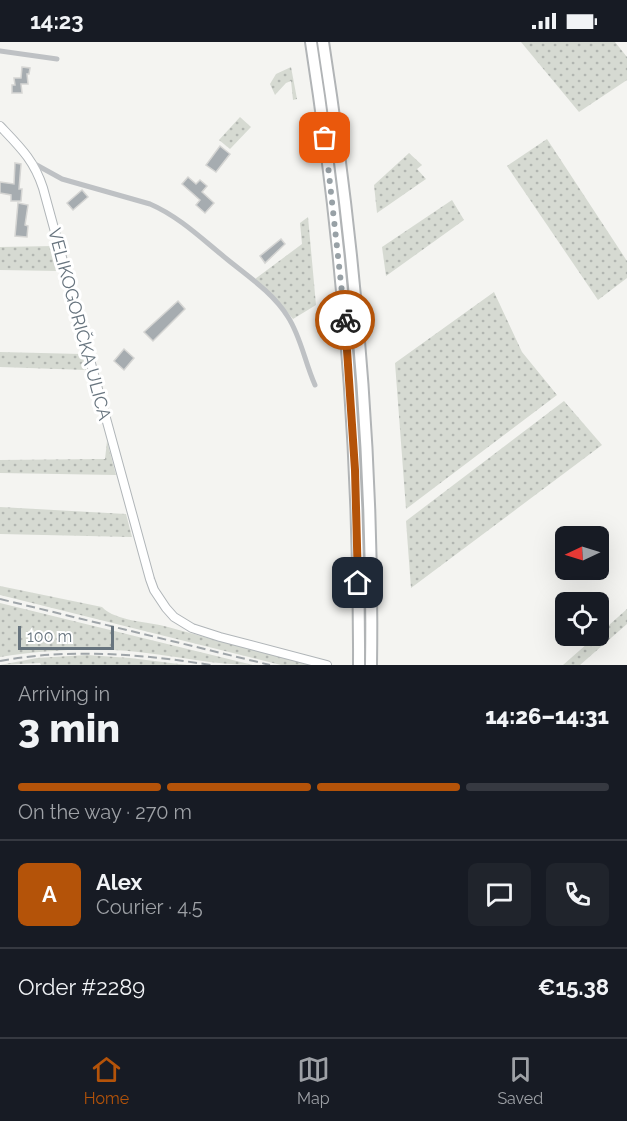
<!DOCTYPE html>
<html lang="en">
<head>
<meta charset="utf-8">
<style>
  :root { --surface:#171b24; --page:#20242c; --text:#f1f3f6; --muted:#9ea1a6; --line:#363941; --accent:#b45309 }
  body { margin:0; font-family:Raleway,sans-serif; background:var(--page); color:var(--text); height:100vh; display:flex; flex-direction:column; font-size:22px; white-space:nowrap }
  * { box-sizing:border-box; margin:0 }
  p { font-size:20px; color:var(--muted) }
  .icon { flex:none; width:33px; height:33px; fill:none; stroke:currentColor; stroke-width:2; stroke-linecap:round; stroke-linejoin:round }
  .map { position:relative; height:623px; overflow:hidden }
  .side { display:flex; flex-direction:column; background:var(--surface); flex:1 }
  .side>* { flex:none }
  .needle { width:39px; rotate:266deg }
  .buttons { position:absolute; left:555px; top:484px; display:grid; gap:12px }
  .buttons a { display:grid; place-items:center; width:54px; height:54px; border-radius:9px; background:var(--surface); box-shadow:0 6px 24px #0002; font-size:30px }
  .scale { position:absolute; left:18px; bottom:15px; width:96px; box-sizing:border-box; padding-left:6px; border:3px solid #67747e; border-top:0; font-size:16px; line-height:21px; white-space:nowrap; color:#67747e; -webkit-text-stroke:4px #fff; paint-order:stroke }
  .pin { position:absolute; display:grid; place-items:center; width:51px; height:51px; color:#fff; margin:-26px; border-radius:12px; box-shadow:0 3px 9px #0006 }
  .courier { position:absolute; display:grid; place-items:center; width:60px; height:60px; margin:-30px; border:4px solid #b45309; border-radius:50%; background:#fff; color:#222; box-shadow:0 2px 8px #0007 }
  .summary em { font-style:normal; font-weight:800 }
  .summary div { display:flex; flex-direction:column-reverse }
  .summary { display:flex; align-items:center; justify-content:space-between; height:102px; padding:0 18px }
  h1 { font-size:39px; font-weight:800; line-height:45px }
  .bar { display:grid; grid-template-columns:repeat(4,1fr); gap:9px 6px; align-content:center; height:72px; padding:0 18px }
  .bar i { height:8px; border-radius:4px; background:var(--line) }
  .bar .current { background:var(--accent) }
  .bar p { grid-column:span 4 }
  .line { display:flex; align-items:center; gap:15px; padding:0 18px; border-top:2px solid var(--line) }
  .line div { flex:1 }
  .round { display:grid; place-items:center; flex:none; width:63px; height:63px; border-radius:9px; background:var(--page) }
  .status { display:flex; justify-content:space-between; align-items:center; height:42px; padding:0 30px; background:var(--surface); direction:ltr }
  .status svg { height:16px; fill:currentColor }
  .dock { display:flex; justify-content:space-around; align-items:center; height:84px; border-top:2px solid var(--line); background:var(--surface); font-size:16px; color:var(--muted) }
  .dock a { display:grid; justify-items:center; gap:3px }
  .dock .current { color:var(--accent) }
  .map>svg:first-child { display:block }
</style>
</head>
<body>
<div class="status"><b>14:23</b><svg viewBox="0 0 49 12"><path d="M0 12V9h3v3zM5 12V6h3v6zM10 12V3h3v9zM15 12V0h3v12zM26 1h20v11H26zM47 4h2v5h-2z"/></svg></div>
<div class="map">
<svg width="627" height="623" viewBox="0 0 627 623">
  <defs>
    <pattern id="green-dots" width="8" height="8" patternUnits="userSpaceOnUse" patternTransform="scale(1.5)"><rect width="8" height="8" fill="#d6dad2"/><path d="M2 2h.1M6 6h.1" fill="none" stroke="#b1b5b0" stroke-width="1.8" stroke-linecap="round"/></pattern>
  </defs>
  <rect width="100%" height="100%" fill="#f4f4f1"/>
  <g fill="url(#green-dots)">
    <path d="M521,0H615L627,15V38L579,70Z"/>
    <path d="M291,25L297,57L293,58L291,39L286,41L275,53L270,42L276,32Z"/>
    <path d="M240,75L251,85L230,107L219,98Z"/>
    <path d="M547,97L627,219V236L598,258L507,124Z"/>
    <path d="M409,111L422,123L417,127L426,137L377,171L374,143Z"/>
    <path d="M452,158L464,178L386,234L382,205Z"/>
    <path d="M308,175L316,263L293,277L278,259L255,237L302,202L300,181Z"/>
    <path d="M54,204L59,229L0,228V205Z"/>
    <path d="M494,250L522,310L557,353L406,467L395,321Z"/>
    <path d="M0,310L82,312L86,328L0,325Z"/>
    <path d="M564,359L602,403L411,546L406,479Z"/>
    <path d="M107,399L116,433L0,431V418L105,417Z"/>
    <path d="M0,465L126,472L132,495L0,492Z"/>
    <path d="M0,544L102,565C117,580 147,579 168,585C215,598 263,611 311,623H281L0,553Z"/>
    <path d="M0,561L253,623C214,623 177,614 138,610C91,605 46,608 0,615Z"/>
    <path d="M627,567V582L580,623H563L596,594H598L599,592Z"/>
    <path d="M87,613L130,616L187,623H41L40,621L0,623L37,616Z"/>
  </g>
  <g fill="#a6acb0" stroke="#d5d5d3" stroke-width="1.5">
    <path d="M22,25L30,26L29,32H27L28,42H21L22,51H12V43H15L14,36H21Z"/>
    <path d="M220,104L230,112L216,130L206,123Z"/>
    <path d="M15,121L21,122L19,147H22L21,159H11V153L0,151V140L14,142Z"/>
    <path d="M188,135L196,142L200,138L207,144L202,150L214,161L205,171L196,163L200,158L182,142Z"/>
    <path d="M82,148L88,155L73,168L67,161Z"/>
    <path d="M18,161L28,163L25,183L28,184L27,195L15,194Z"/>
    <path d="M281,197L285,202L265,221L260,214Z"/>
    <path d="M178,259L185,267L153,299L144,290Z"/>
    <path d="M124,307L134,316L124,328L114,319Z"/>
  </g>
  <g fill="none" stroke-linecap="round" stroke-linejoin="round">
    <defs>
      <path id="secondary" d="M0,84C20,105 34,118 43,146L150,537L154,548L166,566L174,575L192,586L220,595L327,623"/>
      <g id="highway">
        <path d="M311,0C343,206 360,414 359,623"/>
        <path d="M323,0C355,206 374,415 371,623"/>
      </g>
    </defs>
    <use href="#secondary" stroke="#b0b5b8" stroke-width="10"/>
    <use href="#highway" stroke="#b1b4b6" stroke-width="14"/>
    <g stroke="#bec1c4" stroke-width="5">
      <path d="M0,9L57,17"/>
      <path d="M33,121L62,137L150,162C180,175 203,198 228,218C249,235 273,251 288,275C301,295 305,321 315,343"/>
    </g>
    <use href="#secondary" stroke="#fff" stroke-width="8"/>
    <use href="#highway" stroke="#fff" stroke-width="10"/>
    <g stroke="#9fa5a9" stroke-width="2" stroke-dasharray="9 4.5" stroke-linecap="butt">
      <path d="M0,557L270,623"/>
      <path d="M0,619C71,606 140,612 211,623"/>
    </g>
  </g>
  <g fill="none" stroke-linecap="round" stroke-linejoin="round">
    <path stroke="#98a1a6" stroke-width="6" stroke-dasharray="0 10.8" d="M325,96L345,278"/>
    <path stroke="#b45309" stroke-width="8" d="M345,278L355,428L358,541"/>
  </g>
  <g text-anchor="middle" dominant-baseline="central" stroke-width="6" stroke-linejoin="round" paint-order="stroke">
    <g font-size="18" fill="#67747e" stroke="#fff">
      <text transform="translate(80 282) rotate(75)">VELIKOGORIČKA ULICA</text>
    </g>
  </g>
</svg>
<div class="buttons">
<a><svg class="needle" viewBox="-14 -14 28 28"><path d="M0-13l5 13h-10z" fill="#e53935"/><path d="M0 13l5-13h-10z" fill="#9ea1a6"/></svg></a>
<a><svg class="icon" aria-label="locate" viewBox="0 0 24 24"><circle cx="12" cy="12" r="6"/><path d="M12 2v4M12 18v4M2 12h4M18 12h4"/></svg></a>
</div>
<div class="scale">100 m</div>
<div class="pin" style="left:325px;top:96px;background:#ea580c"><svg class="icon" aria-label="bag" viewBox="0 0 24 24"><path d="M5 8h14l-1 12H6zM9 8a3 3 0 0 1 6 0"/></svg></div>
<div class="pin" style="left:358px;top:541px;background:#1f2937"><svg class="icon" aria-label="home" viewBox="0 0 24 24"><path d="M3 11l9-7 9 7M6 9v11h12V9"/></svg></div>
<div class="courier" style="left:345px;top:278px"><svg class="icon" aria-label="bike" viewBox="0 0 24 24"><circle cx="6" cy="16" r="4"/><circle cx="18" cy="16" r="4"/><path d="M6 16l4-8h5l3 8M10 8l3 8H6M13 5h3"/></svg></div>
</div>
<section class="side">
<div class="summary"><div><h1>3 min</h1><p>Arriving in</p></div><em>14:26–14:31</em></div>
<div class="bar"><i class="current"></i><i class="current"></i><i class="current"></i><i></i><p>On the way · 270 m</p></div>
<div class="line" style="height:108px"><b class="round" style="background:var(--accent);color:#fff">A</b><div><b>Alex</b><p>Courier · 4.5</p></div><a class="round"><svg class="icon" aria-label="chat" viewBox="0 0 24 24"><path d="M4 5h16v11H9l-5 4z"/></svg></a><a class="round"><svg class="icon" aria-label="phone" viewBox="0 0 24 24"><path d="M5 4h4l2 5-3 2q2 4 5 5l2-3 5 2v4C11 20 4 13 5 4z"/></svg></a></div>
<div class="line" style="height:78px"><div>Order #2289</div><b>€15.38</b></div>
</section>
<nav class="dock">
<a class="current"><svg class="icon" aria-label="home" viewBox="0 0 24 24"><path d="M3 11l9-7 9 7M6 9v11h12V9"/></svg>Home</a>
<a><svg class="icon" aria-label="map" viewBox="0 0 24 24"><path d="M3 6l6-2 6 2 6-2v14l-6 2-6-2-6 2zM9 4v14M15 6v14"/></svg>Map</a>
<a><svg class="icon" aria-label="saved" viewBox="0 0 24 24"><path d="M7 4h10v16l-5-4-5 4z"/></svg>Saved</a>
</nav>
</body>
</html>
